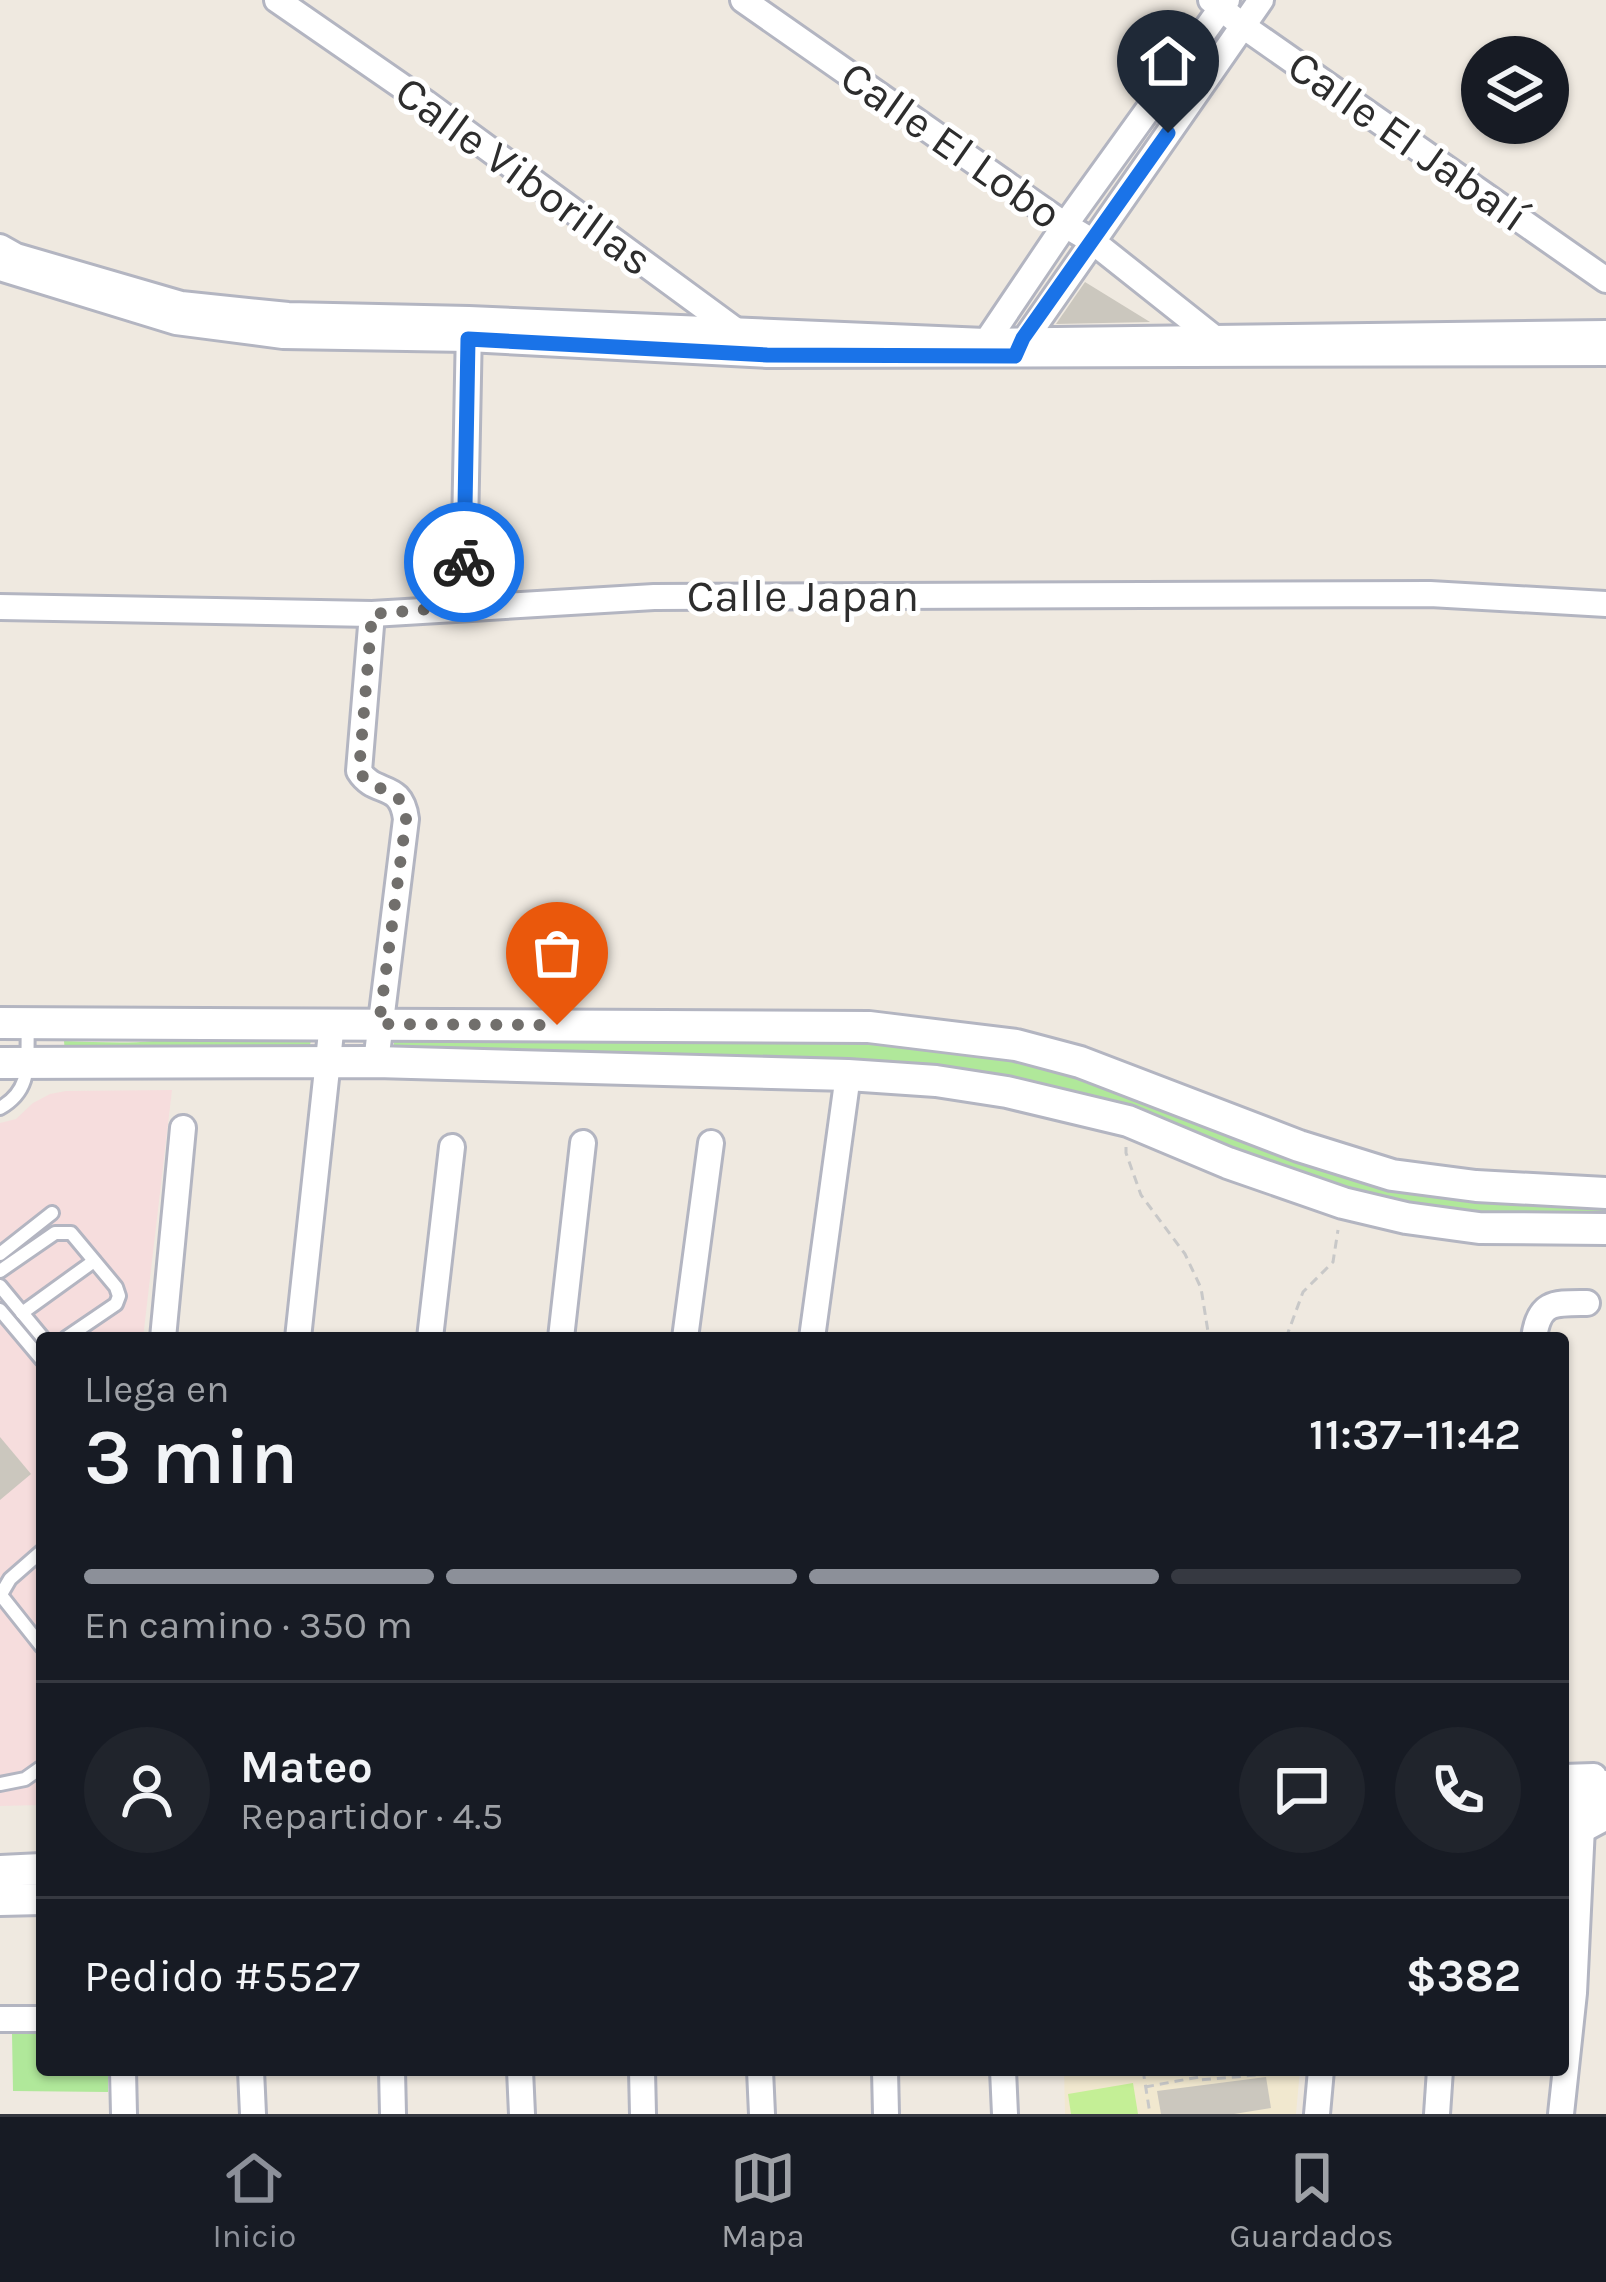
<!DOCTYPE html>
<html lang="es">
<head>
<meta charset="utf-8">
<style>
  :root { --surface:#171b24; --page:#20242c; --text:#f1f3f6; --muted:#9ea1a6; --line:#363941; --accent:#8c9099 }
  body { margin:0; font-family:Karla,sans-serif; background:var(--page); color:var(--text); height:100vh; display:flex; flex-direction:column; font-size:45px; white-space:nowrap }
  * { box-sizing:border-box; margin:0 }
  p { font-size:39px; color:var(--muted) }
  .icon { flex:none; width:66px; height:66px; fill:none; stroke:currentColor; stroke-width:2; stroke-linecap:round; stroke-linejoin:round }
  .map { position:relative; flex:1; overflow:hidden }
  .side { position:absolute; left:36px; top:1332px; width:1533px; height:744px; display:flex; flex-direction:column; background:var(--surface); border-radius:12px; box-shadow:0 3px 9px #0004 }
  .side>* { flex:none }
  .tools { position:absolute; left:1461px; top:36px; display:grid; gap:24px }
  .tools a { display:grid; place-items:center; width:108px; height:108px; border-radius:50%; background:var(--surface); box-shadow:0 3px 9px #0004; font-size:60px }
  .pin { position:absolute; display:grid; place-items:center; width:102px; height:102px; color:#fff; margin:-123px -51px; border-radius:50% 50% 50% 0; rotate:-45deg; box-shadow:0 0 12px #0007 }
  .pin .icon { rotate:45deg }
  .courier { position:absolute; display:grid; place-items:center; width:120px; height:120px; margin:-60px; border:9px solid #1a73e8; border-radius:50%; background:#fff; color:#222; box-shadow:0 3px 15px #0007 }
  .head em { font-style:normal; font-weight:600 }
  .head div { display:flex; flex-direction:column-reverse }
  .head { display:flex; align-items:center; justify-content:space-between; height:204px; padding:0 48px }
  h1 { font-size:78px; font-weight:600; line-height:90px }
  .bar { display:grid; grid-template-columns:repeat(4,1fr); gap:18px 12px; align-content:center; height:144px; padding:0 48px }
  .bar i { height:15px; border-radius:9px; background:var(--line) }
  .bar .selected { background:var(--accent) }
  .bar p { grid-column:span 4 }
  .line { display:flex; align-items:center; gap:30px; padding:0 48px; border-top:3px solid var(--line) }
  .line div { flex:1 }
  .round { display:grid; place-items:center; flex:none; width:126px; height:126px; border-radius:63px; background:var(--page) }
  .dock { display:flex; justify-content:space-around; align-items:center; height:168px; border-top:3px solid var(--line); background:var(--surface); font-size:33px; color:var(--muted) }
  .dock a { display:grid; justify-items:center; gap:6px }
  .dock .selected { color:var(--accent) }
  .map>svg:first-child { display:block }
</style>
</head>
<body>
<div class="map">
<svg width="1606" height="2114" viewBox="0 0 1606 2114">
  <rect width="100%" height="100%" fill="#efe9e0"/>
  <path fill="#f1e8cf" d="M1064,2070H1300L1296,2114H1065Z"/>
  <path fill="#f6dddd" d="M172,1090L143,1338H42V1805L0,1806V1123L16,1119L33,1103L50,1094L66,1091Z"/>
  <g fill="#b0e89a">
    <path d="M394,1034L839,1039L934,1045L1002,1057L1070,1075L1122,1091L1306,1161L1404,1192L1473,1202L1606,1207V1220L1518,1219L1361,1197L1045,1088L394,1056Z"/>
    <path d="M186,1035L312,1037L307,1056L65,1053L64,1041C105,1042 146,1046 186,1035Z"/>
    <path d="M42,2032V2070H108V2092L13,2091L12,2033Z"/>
  </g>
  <path fill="#c4ef96" d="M1133,2083L1138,2114H1071L1068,2094Z"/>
  <g fill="#cbc7be">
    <path d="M1085,282L1150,322L1056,324Z"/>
    <path d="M0,1437L31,1474L0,1500Z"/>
    <path d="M1266,2077L1271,2108L1234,2114H1161L1157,2091Z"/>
  </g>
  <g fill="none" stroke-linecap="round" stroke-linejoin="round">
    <defs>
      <g id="service">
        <path d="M0,1108C34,1089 26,1060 28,1025"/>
        <path d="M0,1254L52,1213"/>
        <path d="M0,1271L55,1233H71L116,1287L119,1296L116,1304L66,1338"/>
        <path d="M0,1286L43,1338"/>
        <path d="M0,1310L42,1360"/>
        <path d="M22,1313L94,1261"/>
        <path d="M0,1594L42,1647"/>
        <path d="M0,1596L10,1579L42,1551"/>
        <path d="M0,1784L25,1779L42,1767"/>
      </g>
      <g id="minor">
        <path d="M277,0L426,103L738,332"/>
        <path d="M743,0L1065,225L1092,241L1213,337"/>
        <path d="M1211,0L1243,26L1606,280"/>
        <path d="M0,247L16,256L181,304L288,315L469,319L985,341L1606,333"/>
        <path d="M0,268L176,322L283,336L468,339L767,355L1606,353"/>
        <path d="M1019,348L1261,0"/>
        <path d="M980,351L1065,225L1227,0"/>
        <path d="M466,606L464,581L469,327"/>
        <path d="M0,607L372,614L654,597L1430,594L1606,604"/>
        <path d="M372,614L359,771C375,797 401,780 406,819L376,1062"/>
        <path d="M163,1338L183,1128"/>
        <path d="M298,1338L332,1023"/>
        <path d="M430,1338L452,1147"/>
        <path d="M561,1338L583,1143"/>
        <path d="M685,1338L711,1143"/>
        <path d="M812,1338L848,1075"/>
        <path d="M1534,1338C1539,1301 1554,1303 1587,1303"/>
        <path d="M1563,1777L1594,1776L1602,1800"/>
        <path d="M0,2019H42"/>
        <path d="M123,2070L124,2114"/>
        <path d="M251,2070L253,2114"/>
        <path d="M392,2070L393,2114"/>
        <path d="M520,2070L522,2114"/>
        <path d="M642,2070L643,2114"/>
        <path d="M760,2070L762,2114"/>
        <path d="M885,2070L886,2114"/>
        <path d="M1003,2070L1005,2114"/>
        <path d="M1317,2114L1321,2070"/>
        <path d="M1437,2114L1440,2070"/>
        <path d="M1561,2114L1574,1993L1582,1827L1579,1817"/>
      </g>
      <g id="tertiary">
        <path d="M0,1023L869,1027L1016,1045L1080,1062L1299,1146L1392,1175L1476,1186L1606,1193"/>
        <path d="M0,1063L376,1062L848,1075L936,1081L1007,1092L1128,1121L1228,1163L1343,1203L1406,1218L1479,1228L1606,1229"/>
        <path d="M1563,1801L1606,1786"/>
        <path d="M1563,1837L1606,1814"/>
        <path d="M0,1871L42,1869"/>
        <path d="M0,1900L42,1899"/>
      </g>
    </defs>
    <use href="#service" stroke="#b3b5c1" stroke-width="18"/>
    <use href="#minor" stroke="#b3b5c1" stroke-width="30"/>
    <use href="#tertiary" stroke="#b3b5c1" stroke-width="36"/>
    <g stroke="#c8c8c8" stroke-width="3" stroke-dasharray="9 6" stroke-linecap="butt">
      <path d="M1126,1147V1153L1141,1195L1185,1254L1201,1288L1209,1338"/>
      <path d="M1286,1338L1303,1292L1333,1262L1338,1230"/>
      <path d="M1143,2070L1150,2114"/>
      <path d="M1145,2087L1199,2077L1200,2080L1279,2073V2070"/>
    </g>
    <use href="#service" stroke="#fff" stroke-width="12"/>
    <use href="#minor" stroke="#fff" stroke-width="24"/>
    <use href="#tertiary" stroke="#fff" stroke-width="30"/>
  </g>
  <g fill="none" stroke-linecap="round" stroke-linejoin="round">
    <path stroke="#716f6c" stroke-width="12" stroke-dasharray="0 21.6" d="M464,562L466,606L372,614L359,771C375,798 401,780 406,819L379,1024L557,1025"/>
    <path stroke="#1a73e8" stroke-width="15" d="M464,562L468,339L767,355L1015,356L1023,338L1168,133"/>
  </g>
  <g text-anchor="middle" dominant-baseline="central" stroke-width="10" stroke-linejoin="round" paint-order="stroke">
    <g font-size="45" fill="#2d2d2d" stroke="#fff">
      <text transform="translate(1408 141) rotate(35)">Calle El Jabalí</text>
      <text transform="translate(951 145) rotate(35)">Calle El Lobo</text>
      <text transform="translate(524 176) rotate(36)">Calle Viborillas</text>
      <text x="803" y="596">Calle Japan</text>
    </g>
  </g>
</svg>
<div class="tools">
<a><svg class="icon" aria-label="layers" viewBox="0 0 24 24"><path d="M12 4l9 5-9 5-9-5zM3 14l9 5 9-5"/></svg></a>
</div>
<div class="pin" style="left:557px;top:1025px;background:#ea580c"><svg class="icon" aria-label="bag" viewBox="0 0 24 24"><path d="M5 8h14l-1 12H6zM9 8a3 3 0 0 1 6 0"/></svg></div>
<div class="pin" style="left:1168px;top:133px;background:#1f2937"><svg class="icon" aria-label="home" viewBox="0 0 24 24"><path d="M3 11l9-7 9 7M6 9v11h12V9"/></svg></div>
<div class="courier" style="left:464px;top:562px"><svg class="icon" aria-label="bike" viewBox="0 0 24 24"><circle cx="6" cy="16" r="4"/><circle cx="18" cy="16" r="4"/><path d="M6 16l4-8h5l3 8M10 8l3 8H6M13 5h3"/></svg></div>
<section class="side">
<div class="head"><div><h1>3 min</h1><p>Llega en</p></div><em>11:37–11:42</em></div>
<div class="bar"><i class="selected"></i><i class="selected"></i><i class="selected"></i><i></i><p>En camino · 350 m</p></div>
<div class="line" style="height:216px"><a class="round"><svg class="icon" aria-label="person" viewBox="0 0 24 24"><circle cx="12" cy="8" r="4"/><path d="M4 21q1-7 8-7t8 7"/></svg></a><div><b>Mateo</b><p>Repartidor · 4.5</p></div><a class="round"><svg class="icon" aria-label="chat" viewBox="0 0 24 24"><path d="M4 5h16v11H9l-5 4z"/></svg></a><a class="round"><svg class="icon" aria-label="phone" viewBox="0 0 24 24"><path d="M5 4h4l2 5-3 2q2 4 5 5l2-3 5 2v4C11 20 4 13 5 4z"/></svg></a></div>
<div class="line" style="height:156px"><div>Pedido #5527</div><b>$382</b></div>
</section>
</div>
<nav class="dock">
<a class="selected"><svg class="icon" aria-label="home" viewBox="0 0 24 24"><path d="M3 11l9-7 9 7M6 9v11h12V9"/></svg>Inicio</a>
<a><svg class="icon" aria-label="map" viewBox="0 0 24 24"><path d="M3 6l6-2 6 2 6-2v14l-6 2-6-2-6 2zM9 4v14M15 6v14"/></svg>Mapa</a>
<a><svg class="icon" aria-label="saved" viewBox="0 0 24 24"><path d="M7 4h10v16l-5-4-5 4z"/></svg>Guardados</a>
</nav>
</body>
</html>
